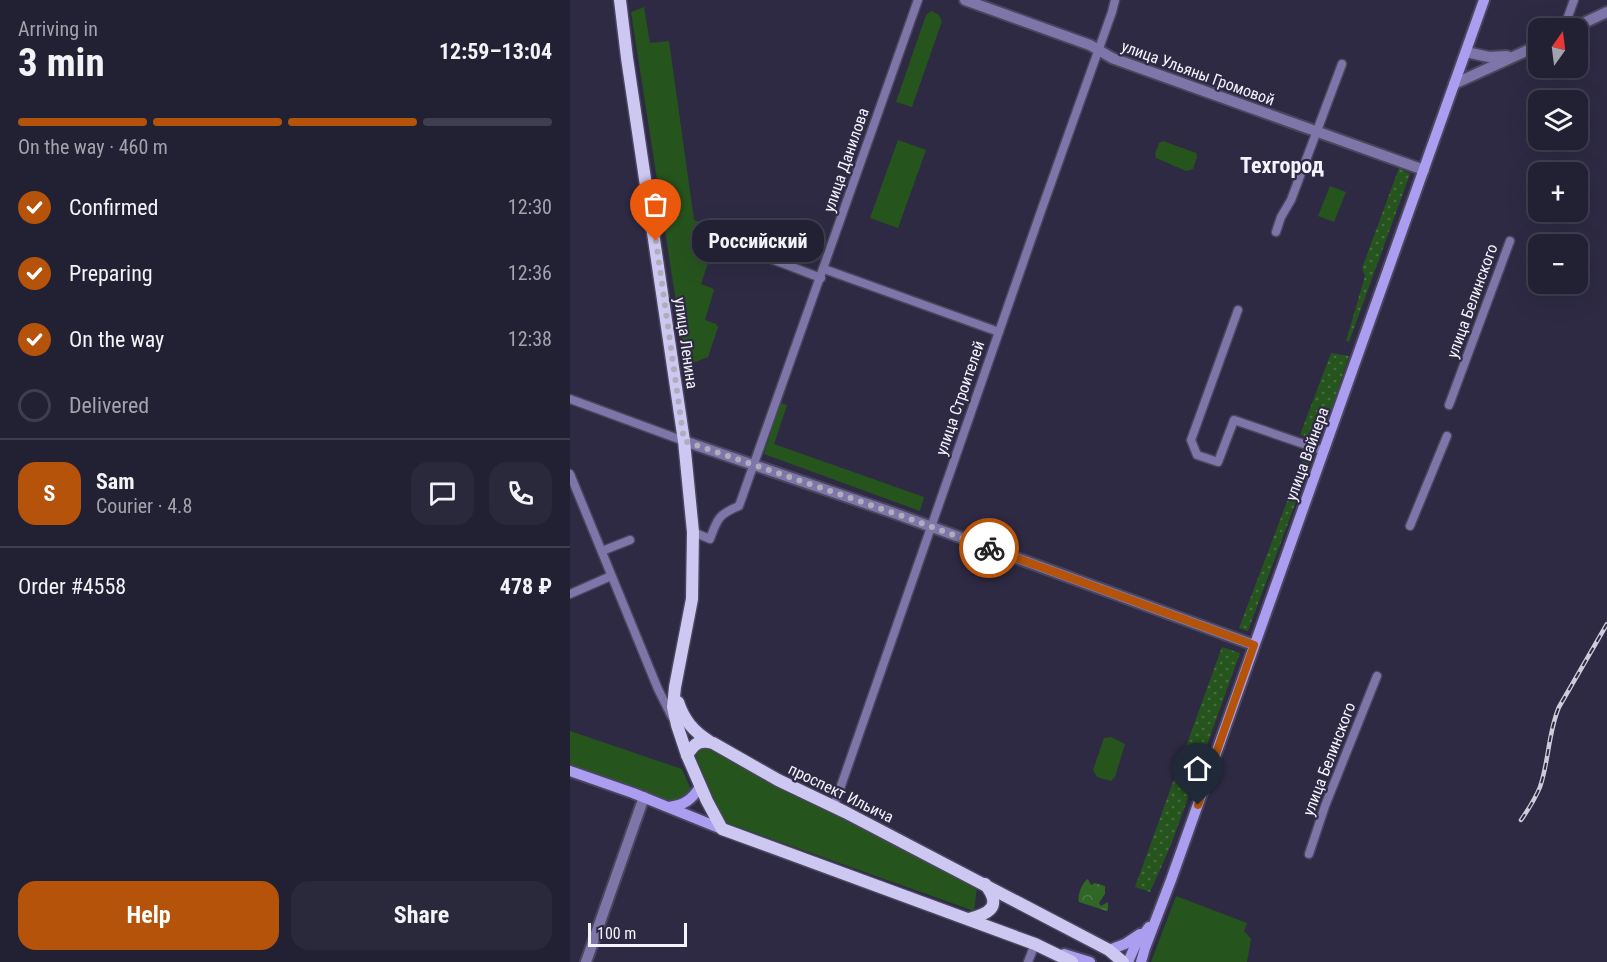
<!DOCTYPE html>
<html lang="en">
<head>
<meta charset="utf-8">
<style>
  :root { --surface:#222033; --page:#2a283b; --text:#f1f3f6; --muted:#a2a3ac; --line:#3f3e4e; --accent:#b45309 }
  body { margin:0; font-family:"Roboto Condensed",sans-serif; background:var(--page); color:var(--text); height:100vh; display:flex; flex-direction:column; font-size:22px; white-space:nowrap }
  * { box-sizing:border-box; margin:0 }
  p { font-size:20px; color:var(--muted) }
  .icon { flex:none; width:33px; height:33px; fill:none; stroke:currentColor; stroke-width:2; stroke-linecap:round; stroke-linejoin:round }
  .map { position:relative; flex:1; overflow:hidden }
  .panel { display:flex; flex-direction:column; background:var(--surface); width:570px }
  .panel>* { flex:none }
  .needle { width:39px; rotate:14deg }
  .buttons { position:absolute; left:958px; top:18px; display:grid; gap:12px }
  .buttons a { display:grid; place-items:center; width:60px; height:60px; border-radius:12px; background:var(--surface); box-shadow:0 6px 24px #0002,0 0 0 2px var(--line); font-size:30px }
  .scale { position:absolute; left:18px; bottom:15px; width:99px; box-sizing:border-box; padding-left:6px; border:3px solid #f4f3fd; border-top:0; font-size:16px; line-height:21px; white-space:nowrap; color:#f4f3fd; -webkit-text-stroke:4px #2e2a44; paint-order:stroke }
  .pin { position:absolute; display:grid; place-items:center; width:51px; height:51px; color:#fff; margin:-62px -26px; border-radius:50% 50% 50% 0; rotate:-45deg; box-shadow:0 0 6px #0007 }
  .pin .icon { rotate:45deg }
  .courier { position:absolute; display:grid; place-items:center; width:60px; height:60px; margin:-30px; border:4px solid #b45309; border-radius:50%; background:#fff; color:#222; box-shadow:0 2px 8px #0007 }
  .bubble { position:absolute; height:42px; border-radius:18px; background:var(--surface); box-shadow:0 6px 24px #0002,0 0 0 2px var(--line); font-size:20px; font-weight:700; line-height:42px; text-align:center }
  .headline em { font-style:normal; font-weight:700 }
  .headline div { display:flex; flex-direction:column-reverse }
  .headline { display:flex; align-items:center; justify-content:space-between; height:102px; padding:0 18px }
  h1 { font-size:39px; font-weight:700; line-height:45px }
  .bar { display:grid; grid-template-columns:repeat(4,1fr); gap:9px 6px; align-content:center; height:72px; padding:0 18px }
  .bar i { height:8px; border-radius:4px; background:var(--line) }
  .bar .on { background:var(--accent) }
  .bar p { grid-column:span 4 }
  .line { display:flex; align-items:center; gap:15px; padding:0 18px; border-top:2px solid var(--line) }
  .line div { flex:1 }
  .round { display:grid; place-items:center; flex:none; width:63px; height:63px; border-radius:18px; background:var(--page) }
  ol { padding:0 18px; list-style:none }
  li { display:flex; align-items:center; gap:18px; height:66px }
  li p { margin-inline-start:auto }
  li .icon { padding:6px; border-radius:50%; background:var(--accent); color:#fff; stroke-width:4 }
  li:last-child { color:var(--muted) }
  li i { width:33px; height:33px; border:3px solid var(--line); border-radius:50% }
  .button { display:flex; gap:12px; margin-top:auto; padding:12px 18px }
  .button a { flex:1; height:69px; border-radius:18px; background:var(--accent); color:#fff; font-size:24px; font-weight:700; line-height:69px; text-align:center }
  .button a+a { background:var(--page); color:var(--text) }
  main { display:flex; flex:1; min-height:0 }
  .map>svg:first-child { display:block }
</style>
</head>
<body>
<main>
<section class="panel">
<div class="headline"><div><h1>3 min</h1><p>Arriving in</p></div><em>12:59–13:04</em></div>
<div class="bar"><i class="on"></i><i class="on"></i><i class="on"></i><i></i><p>On the way · 460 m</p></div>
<ol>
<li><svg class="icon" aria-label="check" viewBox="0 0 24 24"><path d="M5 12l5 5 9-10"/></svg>Confirmed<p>12:30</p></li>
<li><svg class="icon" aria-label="check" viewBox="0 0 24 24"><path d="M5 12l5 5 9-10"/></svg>Preparing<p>12:36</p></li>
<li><svg class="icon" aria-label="check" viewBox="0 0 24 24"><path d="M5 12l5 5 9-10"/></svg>On the way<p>12:38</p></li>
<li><i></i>Delivered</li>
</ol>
<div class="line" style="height:108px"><b class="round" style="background:var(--accent);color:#fff">S</b><div><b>Sam</b><p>Courier · 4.8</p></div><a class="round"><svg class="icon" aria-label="chat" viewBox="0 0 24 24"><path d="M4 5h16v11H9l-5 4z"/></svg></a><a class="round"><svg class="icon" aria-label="phone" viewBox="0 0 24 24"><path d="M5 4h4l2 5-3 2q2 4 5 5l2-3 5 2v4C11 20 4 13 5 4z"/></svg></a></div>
<div class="line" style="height:78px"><div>Order #4558</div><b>478 ₽</b></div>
<div class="button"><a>Help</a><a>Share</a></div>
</section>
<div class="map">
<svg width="1037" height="962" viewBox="0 0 1037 962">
  <defs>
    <pattern id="grass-dots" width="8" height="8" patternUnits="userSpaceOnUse" patternTransform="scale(1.5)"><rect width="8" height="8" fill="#26541d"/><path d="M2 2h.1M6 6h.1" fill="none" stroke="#466d3f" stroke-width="1.8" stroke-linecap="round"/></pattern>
    <pattern id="forest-crowns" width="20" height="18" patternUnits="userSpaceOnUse" patternTransform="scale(1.5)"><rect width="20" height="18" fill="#306626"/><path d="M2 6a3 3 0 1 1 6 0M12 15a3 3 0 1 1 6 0" fill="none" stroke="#4f7c46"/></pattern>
  </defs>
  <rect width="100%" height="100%" fill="#2e2a44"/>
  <g fill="url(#grass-dots)">
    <path d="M829,168L840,174L779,342L776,341L795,276L792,268Z"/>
    <path d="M761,353L779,356L754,431L744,438L730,435Z"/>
    <path d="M734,457L740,464L678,631L669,628Z"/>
    <path d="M652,647L670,653L601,845L580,892L565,887Z"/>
  </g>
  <path fill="url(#forest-crowns)" d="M518,879L521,885L525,883L535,886V894L529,903L531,906L538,902V909L537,911L509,902C507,895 513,881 518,879Z"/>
  <g fill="#26541d">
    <path d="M74,7L80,43L99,41L124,220L159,233L153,254L142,251L131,284L142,288L144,290L135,320L146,324L148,327L138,357L116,366L61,12Z"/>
    <path d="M361,11L368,14L372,21L342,107L326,102L356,15Z"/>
    <path d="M328,140L356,150L328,228L300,218Z"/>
    <path d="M593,141L626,153L627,157L623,169L616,171L586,158L585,154L589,143Z"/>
    <path d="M760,186L776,192L764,222L748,216Z"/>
    <path d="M210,403L217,405L204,444L354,497L350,511L194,454Z"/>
    <path d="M0,731L112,769L121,790L118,798L100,802L0,768Z"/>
    <path d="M541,737L555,744L545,777L541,781L527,777L523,770L534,738Z"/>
    <path d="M134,746L407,888L404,911L154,822L126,757L127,752Z"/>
    <path d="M606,896L677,923L674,931L681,939L677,962H581Z"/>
  </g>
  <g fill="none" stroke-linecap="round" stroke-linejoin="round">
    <defs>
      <g id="minor">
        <path d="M994,28L1004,0"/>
        <path d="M706,232L711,217L721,200L772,64"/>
        <path d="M170,247L251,278"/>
        <path d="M254,269L429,332"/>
        <path d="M668,310L621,440L627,455L648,462L664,420L754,451"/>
        <path d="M0,399L114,441"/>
        <path d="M879,405L940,241"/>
        <path d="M0,474L88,689L102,717"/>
        <path d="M840,526L877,436"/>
        <path d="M123,532L140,539C147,519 149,514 169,506L348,0"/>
        <path d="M32,551L60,540"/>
        <path d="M0,594L41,576"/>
        <path d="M264,806L470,214L542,12L545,0"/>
        <path d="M739,854L755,806L807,676"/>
        <path d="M458,962L465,944"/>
      </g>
      <g id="tertiary">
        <path d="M395,0L520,45L542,58L854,170"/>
        <path d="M1003,28L1037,12"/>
        <path d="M896,52L919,57L937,56"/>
        <path d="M884,84L969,45"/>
        <path d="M114,441L321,512L684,645"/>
        <path d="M16,962L74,797"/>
      </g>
      <g id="secondary">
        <path d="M0,771L63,793L152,829"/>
        <path d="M99,807C115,805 122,799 130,787"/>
        <path d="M539,950L555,944L570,934"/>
        <path d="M494,954L520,962"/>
        <path d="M558,962L565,946L579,927"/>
        <path d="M571,962L575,948L601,880L914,0"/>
      </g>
      <g id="primary">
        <path d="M50,0L57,58L114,441L123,532L122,599L105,687L103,707L107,725L117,755L137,801L152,829L465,944L502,962"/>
        <path d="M108,702C114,720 123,731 139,741"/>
        <path d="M117,755C124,744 129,739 143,743L208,780L275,812L539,950L553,962"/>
        <path d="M399,919C421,913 432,906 415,884"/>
      </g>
    </defs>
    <use href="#minor" stroke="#4a465e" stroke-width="11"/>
    <use href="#tertiary" stroke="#4a465e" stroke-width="14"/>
    <use href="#secondary" stroke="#4a465e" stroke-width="14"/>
    <use href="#primary" stroke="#4a465e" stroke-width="15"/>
    <use href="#minor" stroke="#7e76a8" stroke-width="8"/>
    <use href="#tertiary" stroke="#7e76a8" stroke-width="10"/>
    <use href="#secondary" stroke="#ab9def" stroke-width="10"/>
    <use href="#primary" stroke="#cdc8f2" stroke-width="12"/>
    <defs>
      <path id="rail" d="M951,820C958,810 965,799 970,787C979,761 978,733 989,707L1037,624"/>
    </defs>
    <use href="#rail" stroke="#ceccd9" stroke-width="4.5"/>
    <use href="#rail" stroke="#2e2a44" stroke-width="2" stroke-dasharray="7" stroke-linecap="butt"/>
  </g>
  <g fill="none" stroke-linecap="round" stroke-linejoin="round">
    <path stroke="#afadbc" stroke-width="6" stroke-dasharray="0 10.8" d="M86,241L114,441L321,512L419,548"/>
    <path stroke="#b45309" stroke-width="8" d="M419,548L684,645L628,805"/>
  </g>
  <g text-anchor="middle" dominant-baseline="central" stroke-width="4.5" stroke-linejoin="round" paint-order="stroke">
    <g font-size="16" fill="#f4f3fd" stroke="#2e2a44">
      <text transform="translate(628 73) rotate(20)">улица Ульяны Громовой</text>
      <text transform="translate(276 160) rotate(-71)">улица Данилова</text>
      <text transform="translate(902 301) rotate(-70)">улица Белинского</text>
      <text transform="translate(116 343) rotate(82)">улица Ленина</text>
      <text transform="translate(390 398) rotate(-71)">улица Строителей</text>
      <text transform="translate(737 454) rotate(-70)">улица Вайнера</text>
      <text transform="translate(759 759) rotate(-69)">улица Белинского</text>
      <text transform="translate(271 793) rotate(26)">проспект Ильича</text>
    </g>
    <g font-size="22" font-weight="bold" fill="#f4f3fd" stroke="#2e2a44">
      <text x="712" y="165">Техгород</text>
    </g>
  </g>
</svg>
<div class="buttons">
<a><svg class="needle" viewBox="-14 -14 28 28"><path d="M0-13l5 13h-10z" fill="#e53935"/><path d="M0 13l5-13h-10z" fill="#a2a3ac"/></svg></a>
<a><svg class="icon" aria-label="layers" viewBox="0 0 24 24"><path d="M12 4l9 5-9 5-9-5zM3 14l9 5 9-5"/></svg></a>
<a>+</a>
<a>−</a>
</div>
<div class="scale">100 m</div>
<div class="pin" style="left:86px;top:241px;background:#ea580c"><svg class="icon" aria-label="bag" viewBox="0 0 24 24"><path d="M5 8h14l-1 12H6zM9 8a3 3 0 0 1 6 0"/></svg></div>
<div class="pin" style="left:628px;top:805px;background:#1f2937"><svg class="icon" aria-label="home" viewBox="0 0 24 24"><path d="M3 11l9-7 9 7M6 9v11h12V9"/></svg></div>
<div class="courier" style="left:419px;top:548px"><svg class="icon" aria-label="bike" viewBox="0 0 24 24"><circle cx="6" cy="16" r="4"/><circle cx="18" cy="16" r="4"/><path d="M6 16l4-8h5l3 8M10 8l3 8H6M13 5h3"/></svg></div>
<div class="bubble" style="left:122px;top:220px;width:132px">Российский</div>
</div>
</main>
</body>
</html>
